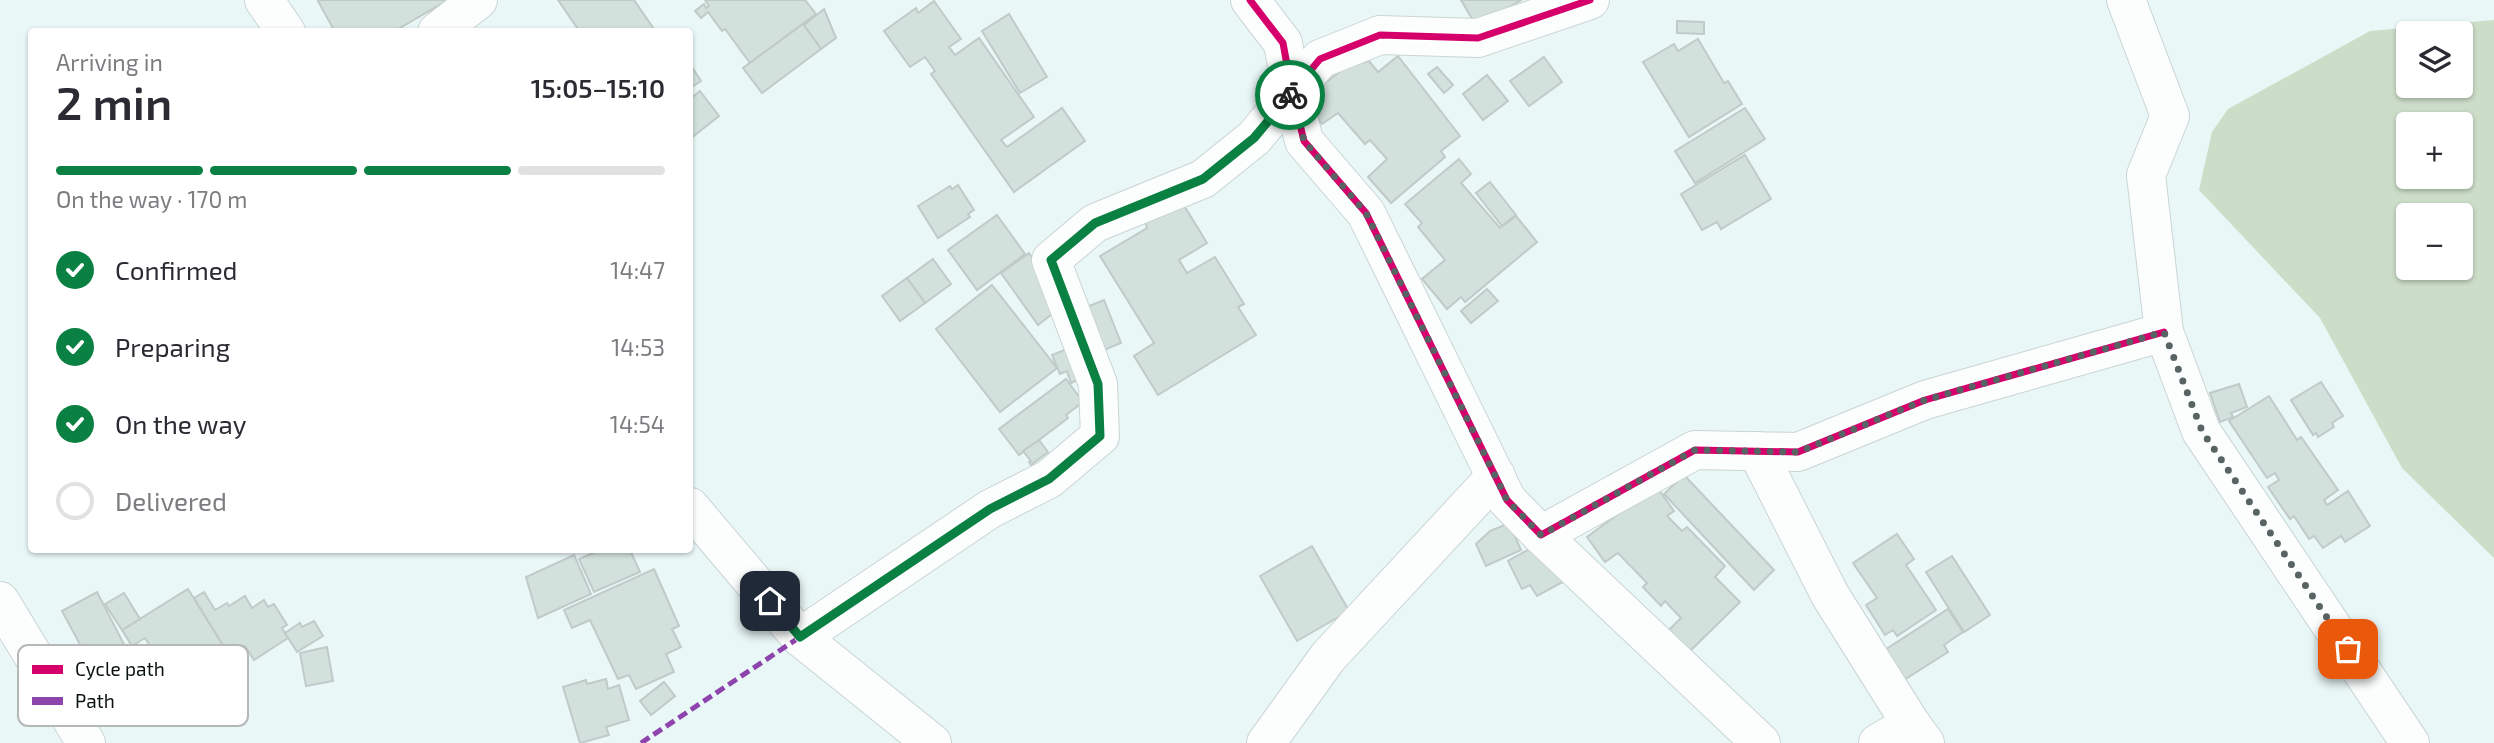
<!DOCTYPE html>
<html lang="en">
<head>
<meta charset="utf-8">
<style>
  :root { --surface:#fff; --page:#f7f7f7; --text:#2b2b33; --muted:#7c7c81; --line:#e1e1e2; --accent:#0b8043 }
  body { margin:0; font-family:"Exo 2",sans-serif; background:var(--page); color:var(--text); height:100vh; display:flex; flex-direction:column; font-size:26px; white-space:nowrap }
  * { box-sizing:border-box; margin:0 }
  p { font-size:23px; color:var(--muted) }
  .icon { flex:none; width:38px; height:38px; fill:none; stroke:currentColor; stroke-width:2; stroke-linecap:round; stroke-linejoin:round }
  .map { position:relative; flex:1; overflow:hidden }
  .sheet { position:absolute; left:28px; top:28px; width:665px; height:525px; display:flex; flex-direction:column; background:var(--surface); border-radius:7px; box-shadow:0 2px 5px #0004 }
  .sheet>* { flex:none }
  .controls { position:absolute; left:2396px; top:21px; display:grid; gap:14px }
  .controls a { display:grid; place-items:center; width:77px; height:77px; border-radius:7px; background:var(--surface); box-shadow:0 2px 5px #0004; font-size:35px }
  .pin { position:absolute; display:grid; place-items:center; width:60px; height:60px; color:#fff; margin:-30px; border-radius:14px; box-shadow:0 4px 10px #0006 }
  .courier { position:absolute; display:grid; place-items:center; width:70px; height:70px; margin:-35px; border:5px solid #0b8043; border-radius:50%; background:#fff; color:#222; box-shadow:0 2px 9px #0007 }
  .overview em { font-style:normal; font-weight:600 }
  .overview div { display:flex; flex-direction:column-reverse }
  .overview { display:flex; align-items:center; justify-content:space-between; height:119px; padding:0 28px }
  h1 { font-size:46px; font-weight:600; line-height:52px }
  .bar { display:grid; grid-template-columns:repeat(4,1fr); gap:10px 7px; align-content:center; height:84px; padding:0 28px }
  .bar i { height:9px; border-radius:5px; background:var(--line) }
  .bar .current { background:var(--accent) }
  .bar p { grid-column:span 4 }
  ol { padding:0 28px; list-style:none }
  li { display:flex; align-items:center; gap:21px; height:77px }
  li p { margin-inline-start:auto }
  li .icon { padding:7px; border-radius:50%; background:var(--accent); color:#fff; stroke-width:4 }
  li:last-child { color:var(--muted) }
  li i { width:38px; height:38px; border:4px solid var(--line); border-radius:50% }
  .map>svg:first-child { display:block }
</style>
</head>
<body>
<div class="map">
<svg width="2494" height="743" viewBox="0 0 2494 743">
  <rect width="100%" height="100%" fill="#eaf7f7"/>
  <path fill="#ccddc8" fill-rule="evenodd" d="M2494,20V558L2402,468L2320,318L2199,190L2212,132L2228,109L2370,31ZM2408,33H2460V86H2408ZM2408,124H2460V177H2408ZM2408,215H2460V268H2408Z"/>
  <g fill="#d2e1dc" stroke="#c0cac8" stroke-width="2">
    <path d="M320,0H448L393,32H335L318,1Z"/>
    <path d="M558,0H634L656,32H580Z"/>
    <path d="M705,0H805L816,14L750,63L725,29L722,31L708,12L701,18L695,11L704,4L706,8L709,6Z"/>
    <path d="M1461,0H1521L1477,27Z"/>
    <path d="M934,1L961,39L949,47L955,55L979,38L1034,117L1001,140L1007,147L1062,108L1085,141L1014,192L931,74L935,71L925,57L910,67L884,31L916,8L918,13Z"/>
    <path d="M824,9L836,38L821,49L804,25Z"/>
    <path d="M1009,14L1047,77L1020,93L982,31Z"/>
    <path d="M1677,21L1704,22V34L1677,33Z"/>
    <path d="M803,24L821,49L762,93L743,68Z"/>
    <path d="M1698,39L1724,83L1728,81L1742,104L1689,137L1643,62L1674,44L1678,51Z"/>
    <path d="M1398,56L1460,136L1441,151L1445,157L1391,203L1368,177L1387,159L1370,140L1365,144L1338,113L1322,124L1303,100L1346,67L1369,61L1378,72Z"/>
    <path d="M1544,57L1562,82L1529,106L1510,81Z"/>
    <path d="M690,64L701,81L690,88Z"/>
    <path d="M1437,67L1453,85L1444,93L1428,74Z"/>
    <path d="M1487,75L1508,101L1483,120L1463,94Z"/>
    <path d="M700,91L719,116L690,139V99Z"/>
    <path d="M1745,108L1765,139L1695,183L1675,151Z"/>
    <path d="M1745,155L1771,199L1721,229L1717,222L1702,230L1681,194Z"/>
    <path d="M1459,159L1471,174L1461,183L1500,228L1516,216L1537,242L1465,302L1461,297L1447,309L1422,279L1445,260L1418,227L1422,223L1405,204Z"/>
    <path d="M1490,182L1516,215L1502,226L1476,193Z"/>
    <path d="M958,185L974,210L968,214L970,217L938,238L918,206L950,186L952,189Z"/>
    <path d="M1180,199L1207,243L1179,260L1187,273L1215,257L1244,304L1238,307L1256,335L1158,395L1134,356L1154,343L1100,256L1147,228L1145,221Z"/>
    <path d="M997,215L1025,254L977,290L948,250Z"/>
    <path d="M1029,253L1045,276L1056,311L1038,325L1001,273Z"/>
    <path d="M933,259L951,284L925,303L907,278Z"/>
    <path d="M907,278L925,303L900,321L882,296Z"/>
    <path d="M992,285L1057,368L1000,412L936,329Z"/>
    <path d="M1487,289L1498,301L1471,323L1461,311Z"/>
    <path d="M1104,300L1121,343L1097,353L1079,310Z"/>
    <path d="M1072,347L1084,377L1071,383L1067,371L1060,374L1052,355Z"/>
    <path d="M1066,379L1083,402L1066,415L1068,418L1019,455L999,429Z"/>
    <path d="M2321,382L2343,416L2332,423L2334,427L2318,437L2316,433L2313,435L2291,400Z"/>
    <path d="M2239,384L2247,407L2231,413L2233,417L2220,422L2210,393Z"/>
    <path d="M2269,396L2297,440L2301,437L2338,490L2324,500L2327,505L2348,491L2370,526L2345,542L2341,536L2323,548L2314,536L2309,539L2294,516L2290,519L2268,487L2279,480L2275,473L2267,478L2229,421Z"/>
    <path d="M1039,440L1048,452L1031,465L1029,462L1031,461L1023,451Z"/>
    <path d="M1684,475L1774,570L1754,590L1664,494Z"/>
    <path d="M1656,486L1674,511L1667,516L1682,531L1687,527L1725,566L1715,577L1740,602L1682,659L1661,638L1681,618L1665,601L1661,606L1643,587L1647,583L1618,553L1605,562L1587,537Z"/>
    <path d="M1509,523L1521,550L1486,566L1476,544L1490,531Z"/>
    <path d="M1897,534L1914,559L1906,565L1936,610L1897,636L1893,630L1885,635L1866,605L1877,598L1853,563Z"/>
    <path d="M1312,546L1349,611L1297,641L1260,576Z"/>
    <path d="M1533,547L1570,578L1537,596L1530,585L1522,589L1508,561Z"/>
    <path d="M600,550H630L640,572L594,592L579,559Z"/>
    <path d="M574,555L591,594L538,618L526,577Z"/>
    <path d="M1952,556L1990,615L1964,632L1926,572Z"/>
    <path d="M654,569L679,626L672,629L681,647L666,654L674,672L636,689L629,675L618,679L590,620L572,628L564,610Z"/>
    <path d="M188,589L229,655L181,686L160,653L156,655L145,638L132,646L122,630Z"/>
    <path d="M97,592L132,660L98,678L62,611Z"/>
    <path d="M204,592L215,610L227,603L229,606L245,596L252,608L264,600L268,607L274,604L287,625L282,628L288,638L254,660L245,646L229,655L194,598Z"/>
    <path d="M124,593L140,619L122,630L105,604Z"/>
    <path d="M1948,609L1963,632L1944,645L1948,652L1896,685L1877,655Z"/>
    <path d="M314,621L323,636L297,652L285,633L300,623L302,627Z"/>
    <path d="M327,647L333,681L306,686L300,653Z"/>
    <path d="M606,679L608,689L619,685L629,720L606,727L609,735L580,743L563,687L586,680L587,684Z"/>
    <path d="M664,682L675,696L651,715L640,701Z"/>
  </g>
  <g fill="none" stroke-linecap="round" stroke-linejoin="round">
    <defs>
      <g id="minor">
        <path d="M264,0L286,32"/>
        <path d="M1250,0L1283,43L1292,92L1304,141L1366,213L1507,500L1541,535L1695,450L1798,452L1925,400L2164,332"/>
        <path d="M2126,0L2170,116L2146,175L2164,332L2201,431L2410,743"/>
        <path d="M437,32L478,0"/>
        <path d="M1757,451L1830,595L1911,724L1925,743"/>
        <path d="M690,507L800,637L932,743"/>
        <path d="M1541,535L1761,743"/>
        <path d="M0,601L86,743"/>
        <path d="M800,637L990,509L1049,479L1100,436L1098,384L1051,260L1095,223L1203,179L1254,138L1320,59L1380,35L1478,38L1590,0"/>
        <path d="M1266,743L1328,657L1496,476"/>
        <path d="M1878,743L1911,724"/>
      </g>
    </defs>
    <use href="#minor" stroke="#cad4d4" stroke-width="40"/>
    <use href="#minor" stroke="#fcfefe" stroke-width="38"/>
    <path stroke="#8e44ad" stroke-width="5" stroke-dasharray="10 5" stroke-linecap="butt" d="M641,743L800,637"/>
    <defs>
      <g id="cycleway">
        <path d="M1250,0L1283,43L1292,92L1304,141L1366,213L1507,500L1541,535L1695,450L1798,452L1925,400L2164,332"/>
        <path d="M800,637L990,509L1049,479L1100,436L1098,384L1051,260L1095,223L1203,179L1254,138L1320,59L1380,35L1478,38L1590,0"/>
      </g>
    </defs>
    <use href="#cycleway" stroke="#fff" stroke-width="11"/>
    <use href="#cycleway" stroke="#d6006c" stroke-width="7"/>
  </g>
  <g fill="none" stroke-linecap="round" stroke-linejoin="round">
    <path stroke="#586363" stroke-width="7" stroke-dasharray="0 12.6" d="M1290,95L1292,92L1304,141L1366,213L1507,500L1541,535L1695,450L1798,452L1925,400L2164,332L2202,431L2348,649"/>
    <path stroke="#0b8043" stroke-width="9" d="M770,601L800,637L990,509L1049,479L1100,436L1098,384L1051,260L1095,223L1203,179L1254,138L1290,95"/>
  </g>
  <rect x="18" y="645" width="230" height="81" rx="10" fill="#fff" stroke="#b6b8b8" stroke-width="2"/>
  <rect x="32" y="665" width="31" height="9" fill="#d6006c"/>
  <rect x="32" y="697" width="31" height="8" fill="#8e44ad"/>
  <g font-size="19" fill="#0a1313">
    <text x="75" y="676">Cycle path</text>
    <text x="75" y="708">Path</text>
  </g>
</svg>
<div class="controls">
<a><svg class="icon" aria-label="layers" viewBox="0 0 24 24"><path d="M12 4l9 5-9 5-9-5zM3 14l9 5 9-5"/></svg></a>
<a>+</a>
<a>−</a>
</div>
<div class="pin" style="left:2348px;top:649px;background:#ea580c"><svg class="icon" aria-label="bag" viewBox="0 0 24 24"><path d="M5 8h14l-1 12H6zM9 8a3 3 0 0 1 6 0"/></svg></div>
<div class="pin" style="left:770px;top:601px;background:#1f2937"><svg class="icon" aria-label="home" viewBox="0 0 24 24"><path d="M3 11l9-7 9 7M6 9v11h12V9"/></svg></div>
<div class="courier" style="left:1290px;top:95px"><svg class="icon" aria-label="bike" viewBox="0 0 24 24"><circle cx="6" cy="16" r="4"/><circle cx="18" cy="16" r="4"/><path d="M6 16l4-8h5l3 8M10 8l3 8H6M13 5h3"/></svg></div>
<section class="sheet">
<div class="overview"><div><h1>2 min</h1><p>Arriving in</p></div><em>15:05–15:10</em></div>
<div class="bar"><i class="current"></i><i class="current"></i><i class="current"></i><i></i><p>On the way · 170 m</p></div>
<ol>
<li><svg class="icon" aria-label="check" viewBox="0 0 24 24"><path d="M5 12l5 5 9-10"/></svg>Confirmed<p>14:47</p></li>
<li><svg class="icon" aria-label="check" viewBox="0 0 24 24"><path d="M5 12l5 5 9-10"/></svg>Preparing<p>14:53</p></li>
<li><svg class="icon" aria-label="check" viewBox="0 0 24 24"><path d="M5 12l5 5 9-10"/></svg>On the way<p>14:54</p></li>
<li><i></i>Delivered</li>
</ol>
</section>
</div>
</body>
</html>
